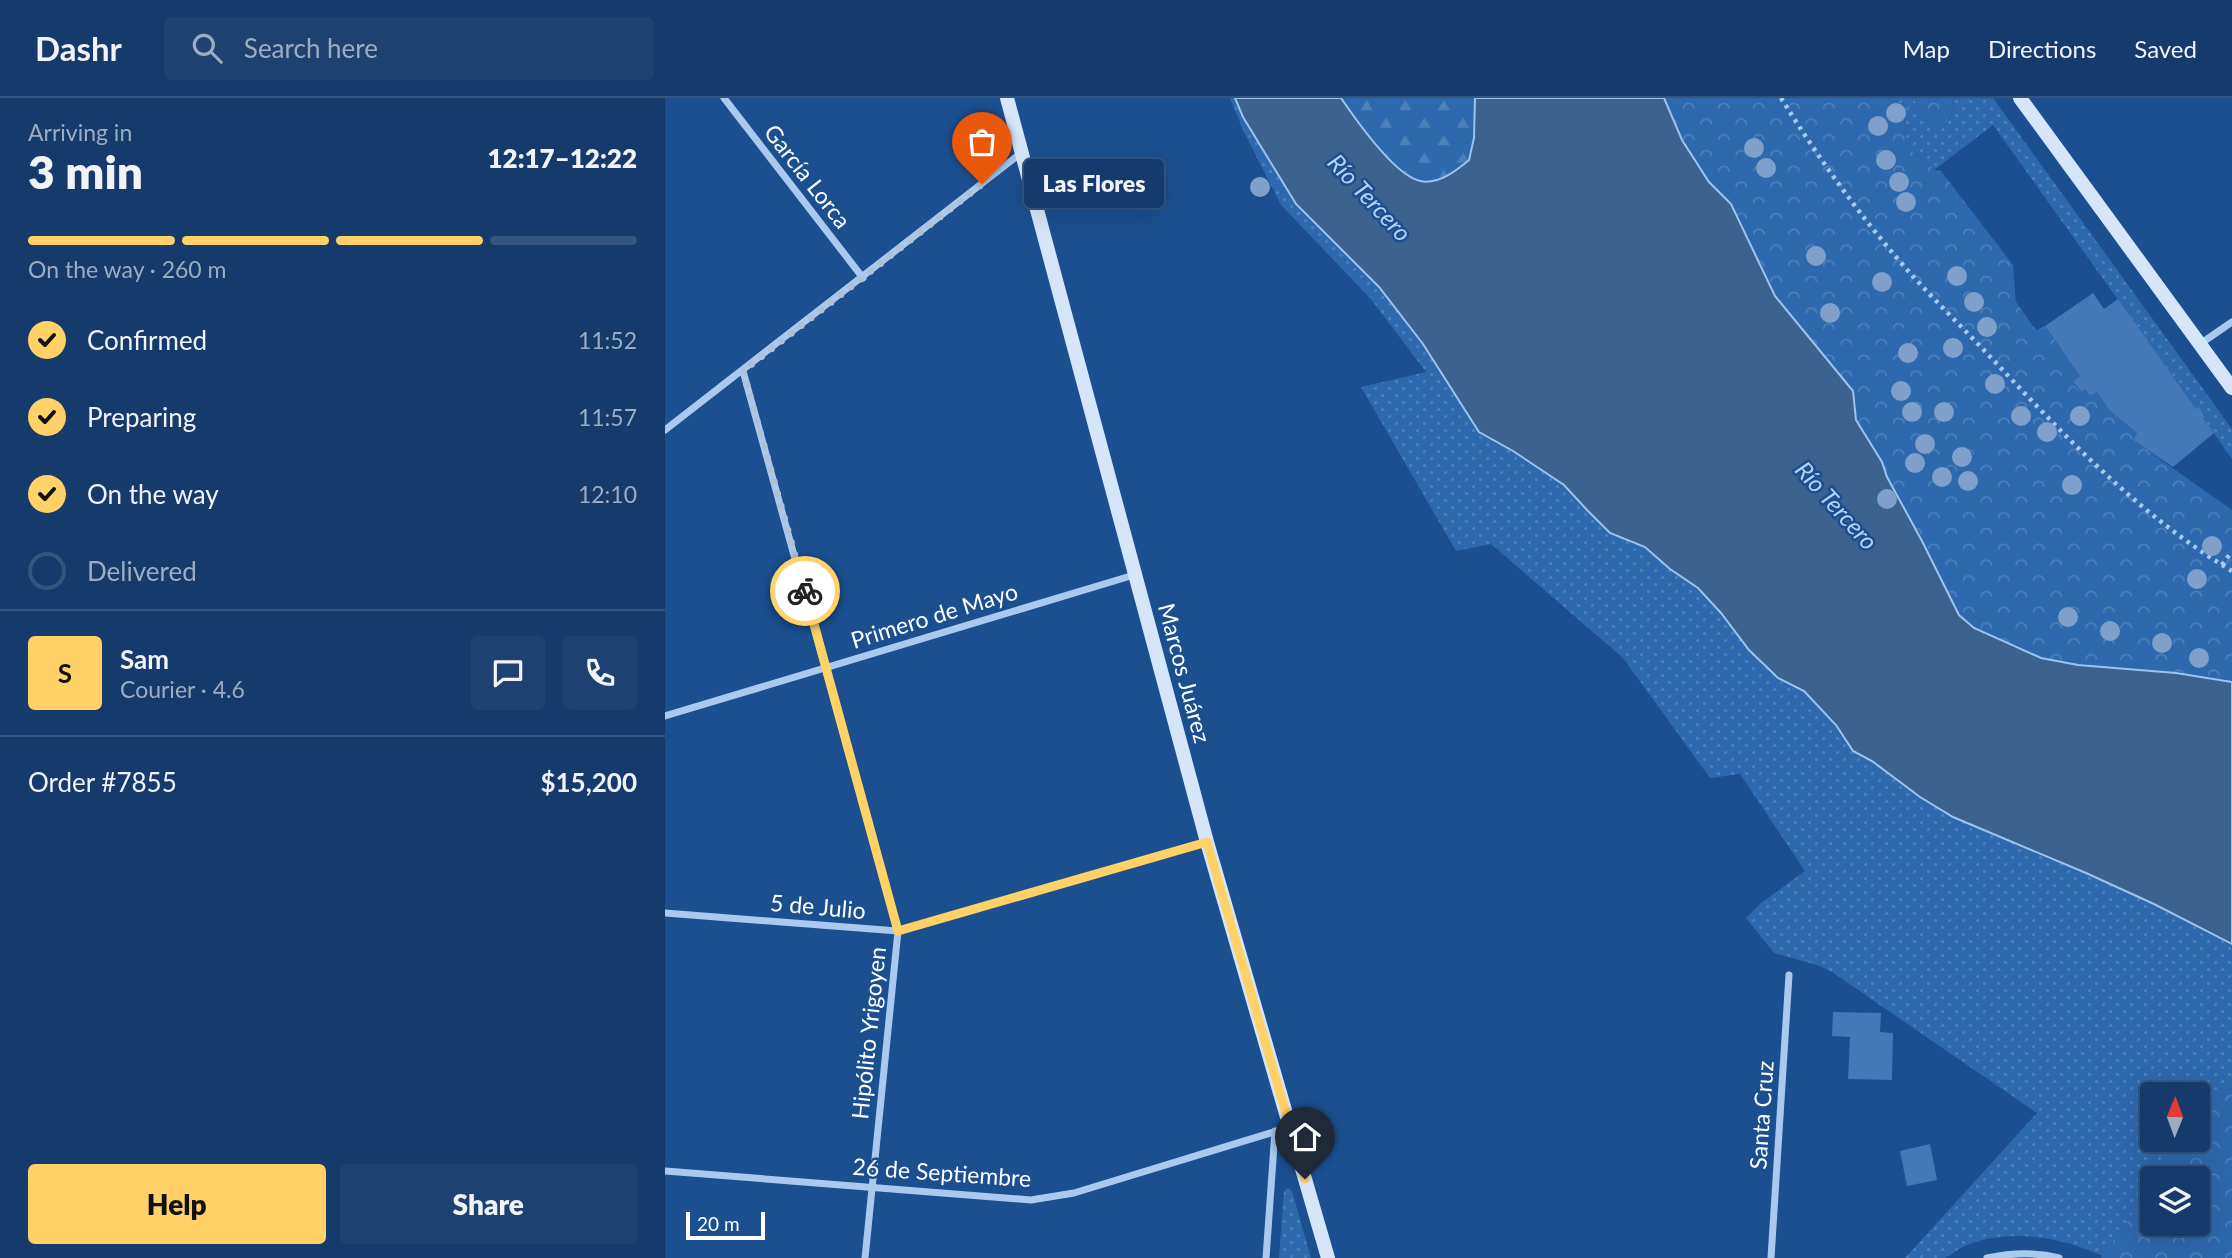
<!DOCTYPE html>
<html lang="en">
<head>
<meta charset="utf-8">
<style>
  :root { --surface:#143b6b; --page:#1d4271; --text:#f1f3f6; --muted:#9dadc1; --line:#33557e; --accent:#ffd166 }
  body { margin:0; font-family:Lato,sans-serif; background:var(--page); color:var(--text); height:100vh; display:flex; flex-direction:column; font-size:26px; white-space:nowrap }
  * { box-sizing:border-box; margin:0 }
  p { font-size:23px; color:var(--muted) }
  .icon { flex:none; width:38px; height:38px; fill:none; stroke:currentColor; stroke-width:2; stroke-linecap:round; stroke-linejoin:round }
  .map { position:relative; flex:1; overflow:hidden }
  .sheet { display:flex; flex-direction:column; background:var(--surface); width:665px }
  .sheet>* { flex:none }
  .needle { width:46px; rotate:1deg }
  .buttons { position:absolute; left:1475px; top:984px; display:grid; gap:14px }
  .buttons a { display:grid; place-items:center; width:70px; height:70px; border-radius:7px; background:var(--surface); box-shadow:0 7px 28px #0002,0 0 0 2px var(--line); font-size:35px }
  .scale { position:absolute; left:21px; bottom:18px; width:79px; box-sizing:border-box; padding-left:7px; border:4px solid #fff; border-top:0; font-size:19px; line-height:24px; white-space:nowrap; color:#fff; -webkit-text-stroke:5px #1b4f8f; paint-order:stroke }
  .pin { position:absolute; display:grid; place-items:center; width:60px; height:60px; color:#fff; margin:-72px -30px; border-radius:50% 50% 50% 0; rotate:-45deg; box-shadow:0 0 7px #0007 }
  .pin .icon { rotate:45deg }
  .courier { position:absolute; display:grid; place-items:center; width:70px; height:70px; margin:-35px; border:5px solid #ffd166; border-radius:50%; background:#fff; color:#222; box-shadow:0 2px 9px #0007 }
  .bubble { position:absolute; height:49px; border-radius:7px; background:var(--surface); box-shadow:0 7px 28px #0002,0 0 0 2px var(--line); font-size:23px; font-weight:800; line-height:49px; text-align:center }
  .head em { font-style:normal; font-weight:800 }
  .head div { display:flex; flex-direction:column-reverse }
  .head { display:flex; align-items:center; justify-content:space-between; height:119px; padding:0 28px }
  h1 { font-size:46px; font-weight:800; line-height:52px }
  .bar { display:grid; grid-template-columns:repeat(4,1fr); gap:10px 7px; align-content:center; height:84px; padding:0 28px }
  .bar i { height:9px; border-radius:5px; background:var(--line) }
  .bar .active { background:var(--accent) }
  .bar p { grid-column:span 4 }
  .line { display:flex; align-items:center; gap:18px; padding:0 28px; border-top:2px solid var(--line) }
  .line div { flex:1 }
  .round { display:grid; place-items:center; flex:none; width:74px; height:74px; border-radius:7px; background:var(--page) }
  ol { padding:0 28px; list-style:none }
  li { display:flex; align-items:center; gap:21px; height:77px }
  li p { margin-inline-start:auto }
  li .icon { padding:7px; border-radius:50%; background:var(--accent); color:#111; stroke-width:4 }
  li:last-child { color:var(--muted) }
  li i { width:38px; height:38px; border:4px solid var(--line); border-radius:50% }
  .primary-button { display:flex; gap:14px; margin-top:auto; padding:14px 28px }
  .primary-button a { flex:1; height:80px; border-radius:7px; background:var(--accent); color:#111; font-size:28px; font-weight:800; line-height:80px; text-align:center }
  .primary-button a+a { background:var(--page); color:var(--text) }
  header { display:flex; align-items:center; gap:42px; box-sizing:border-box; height:98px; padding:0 35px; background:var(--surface); border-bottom:2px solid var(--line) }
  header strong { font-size:33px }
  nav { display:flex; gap:38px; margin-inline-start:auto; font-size:24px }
  .search { width:490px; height:63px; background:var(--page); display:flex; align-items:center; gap:18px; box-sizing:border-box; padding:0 24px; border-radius:7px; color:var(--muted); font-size:26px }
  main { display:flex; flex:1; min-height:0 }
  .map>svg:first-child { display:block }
</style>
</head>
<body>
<header>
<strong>Dashr</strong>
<div class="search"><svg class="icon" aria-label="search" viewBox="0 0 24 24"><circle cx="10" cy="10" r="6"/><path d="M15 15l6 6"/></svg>Search here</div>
<nav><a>Map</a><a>Directions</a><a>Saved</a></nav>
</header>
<main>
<section class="sheet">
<div class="head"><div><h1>3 min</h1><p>Arriving in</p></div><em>12:17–12:22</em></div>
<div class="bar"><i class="active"></i><i class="active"></i><i class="active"></i><i></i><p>On the way · 260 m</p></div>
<ol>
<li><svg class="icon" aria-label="check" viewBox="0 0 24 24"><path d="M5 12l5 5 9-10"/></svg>Confirmed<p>11:52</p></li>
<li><svg class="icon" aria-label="check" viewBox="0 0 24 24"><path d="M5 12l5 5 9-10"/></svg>Preparing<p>11:57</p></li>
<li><svg class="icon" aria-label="check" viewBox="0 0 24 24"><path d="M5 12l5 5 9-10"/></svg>On the way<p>12:10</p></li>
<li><i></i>Delivered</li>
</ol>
<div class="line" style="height:126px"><b class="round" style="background:var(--accent);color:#111">S</b><div><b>Sam</b><p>Courier · 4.6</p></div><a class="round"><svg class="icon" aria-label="chat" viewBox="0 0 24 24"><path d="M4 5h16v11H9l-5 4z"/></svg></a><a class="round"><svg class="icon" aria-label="phone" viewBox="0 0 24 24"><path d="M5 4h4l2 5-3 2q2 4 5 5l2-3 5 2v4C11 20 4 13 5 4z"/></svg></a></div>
<div class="line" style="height:91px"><div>Order #7855</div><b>$15,200</b></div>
<div class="primary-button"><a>Help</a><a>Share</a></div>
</section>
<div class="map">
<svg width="1567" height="1160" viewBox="0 0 1567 1160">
  <defs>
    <pattern id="grass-dots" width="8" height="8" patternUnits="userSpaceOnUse" patternTransform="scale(1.75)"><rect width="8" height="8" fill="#2e69ad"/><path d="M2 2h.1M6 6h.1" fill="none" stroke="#4d80b9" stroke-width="1.8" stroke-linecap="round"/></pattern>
    <pattern id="forest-firs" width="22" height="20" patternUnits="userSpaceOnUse" patternTransform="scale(1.75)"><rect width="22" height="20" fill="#2e69ad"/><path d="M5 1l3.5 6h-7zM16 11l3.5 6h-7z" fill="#4d80b9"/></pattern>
    <pattern id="park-crowns" width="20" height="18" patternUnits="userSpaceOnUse" patternTransform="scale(1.75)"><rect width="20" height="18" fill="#2e69ad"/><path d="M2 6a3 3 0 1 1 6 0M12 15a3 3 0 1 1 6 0" fill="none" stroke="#4d80b9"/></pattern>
  </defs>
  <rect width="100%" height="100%" fill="#1b4f8f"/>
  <g fill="url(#grass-dots)">
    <path d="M565,0H570L578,19L631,106L714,189L758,246L814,334L848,353L899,387L922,412L945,434L980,449L1005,471L1033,490L1056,515L1084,552L1113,580L1139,593L1171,627L1188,653L1207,663L1255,699L1288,719L1421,775L1489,806L1567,846V995L1533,1040V996H1488V1041H1532L1501,1080H1488L1487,1096L1442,1160C1405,1142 1363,1133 1322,1141C1313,1143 1303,1146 1296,1150C1290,1153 1284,1159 1278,1160C1266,1160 1252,1160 1240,1160L1372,1015L1167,874L1152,867L1109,855L1081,820L1096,805L1140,773L1075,676L1045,680L958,560L826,446L791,453L696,289L761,274L705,200L616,107L579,34Z"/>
    <path d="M1223,0H1248L1271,38L1283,23L1290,8L1285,0H1328L1567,331V361L1538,320L1540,318L1534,310L1531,311L1328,27L1269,72C1262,63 1251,59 1244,50C1237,41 1243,33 1239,23C1236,15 1228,7 1223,0Z"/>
    <path d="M623,1090L627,1093L646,1160H614L619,1093Z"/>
  </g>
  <path fill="url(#forest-firs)" d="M676,0H810L809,40L804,62C791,73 774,87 755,83C729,77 691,22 676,0Z"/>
  <g fill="url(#park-crowns)">
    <path d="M999,0H1223C1228,7 1236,15 1239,23C1243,33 1237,41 1244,50C1251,59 1262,63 1269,72L1276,73L1348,167L1351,204L1371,232L1380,228L1415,278L1408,283L1415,294L1420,291L1425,298L1432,294L1444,312L1472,335L1468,342L1567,412V584L1511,575L1413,567L1376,560L1309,530L1294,516L1257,443L1222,379L1217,364L1191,322L1188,293L1110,198L1066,106L1044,84L1017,42Z"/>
    <path d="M1248,0H1285L1290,8L1283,22L1271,39Z"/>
    <path d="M1567,977V1160H1436L1487,1088L1488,1125H1533V1080H1493L1521,1041H1533V1025Z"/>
  </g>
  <path fill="#3c6290" stroke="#9cc4f0" stroke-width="2" d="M570,0H676C691,22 729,77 755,83C773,87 791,73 804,62L809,40L810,0H999L1017,42L1044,84L1066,106L1110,198L1188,293L1191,322L1217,364L1222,379L1257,443L1294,517L1309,530L1376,560L1413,567L1511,575L1567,584V846L1489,806L1421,775L1288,719L1255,699L1207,663L1188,653L1171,627L1139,593L1113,580L1084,552L1056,515L1033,490L1005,471L980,449L945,435L922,412L899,387L848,353L814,334L758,246L714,189L631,106L578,19Z"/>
  <g fill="#4478b7">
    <path d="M1428,195L1439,211L1453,201L1531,311L1534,309L1540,319L1538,320L1549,335L1508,369L1468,342L1472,335L1444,312L1432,294L1425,298L1420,291L1416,294L1408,283L1415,278L1380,228Z"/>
    <path d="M1168,914L1216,915L1215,934L1228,935L1227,982L1183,981L1185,939L1167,938Z"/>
    <path d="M1265,1046L1272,1082L1242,1088L1235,1053Z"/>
  </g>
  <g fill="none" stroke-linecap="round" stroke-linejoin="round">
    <g stroke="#a9c9ee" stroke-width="4.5" stroke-dasharray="3.5 5" stroke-linecap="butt">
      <path d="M1116,0C1154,61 1197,121 1245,175C1273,206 1304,236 1333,267C1404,343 1477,419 1567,473"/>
      <path d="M1557,467L1567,453"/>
    </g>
    <g stroke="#a9c9ee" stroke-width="7">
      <path d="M59,0L198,180"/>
      <path d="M1535,246L1567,224"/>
      <path d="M78,273L233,833L200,1160"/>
      <path d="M0,332L356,55"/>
      <path d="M0,618L469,477"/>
      <path d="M0,815L233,833L542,744"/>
      <path d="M0,1073L366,1102L409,1095L625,1029"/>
      <path d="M601,1160L610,1033"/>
      <path d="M1106,1160L1124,877"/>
      <path d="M1322,1160C1346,1155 1371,1154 1394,1160"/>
    </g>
    <g stroke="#d6e6fa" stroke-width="14">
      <path d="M342,0L542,744L663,1160"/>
      <path d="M1355,0L1567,290"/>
    </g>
  </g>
  <g fill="#7ea0ca">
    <circle cx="1231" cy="15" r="10"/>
    <circle cx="1213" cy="28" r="10"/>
    <circle cx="1089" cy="50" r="10"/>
    <circle cx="1221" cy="62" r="10"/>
    <circle cx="1101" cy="70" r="10"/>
    <circle cx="1234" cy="84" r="10"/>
    <circle cx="595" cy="89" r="10"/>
    <circle cx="1241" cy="104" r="10"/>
    <circle cx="1151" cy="158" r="10"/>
    <circle cx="1292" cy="178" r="10"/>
    <circle cx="1217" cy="184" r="10"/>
    <circle cx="1309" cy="204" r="10"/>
    <circle cx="1165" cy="215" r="10"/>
    <circle cx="1322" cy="229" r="10"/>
    <circle cx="1288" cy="250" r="10"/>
    <circle cx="1243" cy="255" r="10"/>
    <circle cx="1330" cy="286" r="10"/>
    <circle cx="1236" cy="293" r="10"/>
    <circle cx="1247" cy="314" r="10"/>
    <circle cx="1279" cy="314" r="10"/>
    <circle cx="1356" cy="318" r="10"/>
    <circle cx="1415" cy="318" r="10"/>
    <circle cx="1382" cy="334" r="10"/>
    <circle cx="1260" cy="346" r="10"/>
    <circle cx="1297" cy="359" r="10"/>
    <circle cx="1250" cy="365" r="10"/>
    <circle cx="1277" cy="379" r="10"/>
    <circle cx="1303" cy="383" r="10"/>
    <circle cx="1407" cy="387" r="10"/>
    <circle cx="1222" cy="401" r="10"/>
    <circle cx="1547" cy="448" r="10"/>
    <circle cx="1532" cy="481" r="10"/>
    <circle cx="1403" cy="519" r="10"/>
    <circle cx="1445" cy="533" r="10"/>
    <circle cx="1497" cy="545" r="10"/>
    <circle cx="1534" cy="560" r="10"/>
  </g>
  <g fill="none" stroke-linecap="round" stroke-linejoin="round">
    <path stroke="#afc1d8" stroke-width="7" stroke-dasharray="0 12.6" d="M140,493L78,273L317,86"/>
    <path stroke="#ffd166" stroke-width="9" d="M140,493L233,833L542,744L640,1081"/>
  </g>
  <g text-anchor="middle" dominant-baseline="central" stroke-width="5" stroke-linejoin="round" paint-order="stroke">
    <g font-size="23" fill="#fff" stroke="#1b4f8f">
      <text transform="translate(143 78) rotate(52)">García Lorca</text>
      <text transform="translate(269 517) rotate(-17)">Primero de Mayo</text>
      <text transform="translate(520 575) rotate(75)">Marcos Juárez</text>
      <text transform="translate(153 808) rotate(5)">5 de Julio</text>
      <text transform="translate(203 935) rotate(-84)">Hipólito Yrigoyen</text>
      <text transform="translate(1096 1017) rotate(-86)">Santa Cruz</text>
      <text transform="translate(277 1074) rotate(4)">26 de Septiembre</text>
    </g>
    <g font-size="24" font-style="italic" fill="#b5d3f5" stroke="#1b4f8f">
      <text transform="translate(705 99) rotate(47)">Río Tercero</text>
      <text transform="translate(1172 407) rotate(48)">Río Tercero</text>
    </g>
  </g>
</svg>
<div class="buttons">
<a><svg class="needle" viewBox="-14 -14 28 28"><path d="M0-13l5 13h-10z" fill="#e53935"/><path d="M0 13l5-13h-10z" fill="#9dadc1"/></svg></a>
<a><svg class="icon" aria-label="layers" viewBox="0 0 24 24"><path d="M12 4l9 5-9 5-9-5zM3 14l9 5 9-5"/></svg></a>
</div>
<div class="scale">20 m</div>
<div class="pin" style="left:317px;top:86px;background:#ea580c"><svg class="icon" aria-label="bag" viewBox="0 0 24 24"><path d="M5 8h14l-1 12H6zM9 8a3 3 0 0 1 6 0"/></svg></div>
<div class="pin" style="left:640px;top:1081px;background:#1f2937"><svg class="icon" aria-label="home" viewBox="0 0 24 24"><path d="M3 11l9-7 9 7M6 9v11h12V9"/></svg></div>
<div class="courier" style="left:140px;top:493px"><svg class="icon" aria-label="bike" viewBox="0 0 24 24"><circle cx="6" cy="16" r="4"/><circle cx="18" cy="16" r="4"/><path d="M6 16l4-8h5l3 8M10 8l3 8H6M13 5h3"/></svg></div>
<div class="bubble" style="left:359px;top:61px;width:140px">Las Flores</div>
</div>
</main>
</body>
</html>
